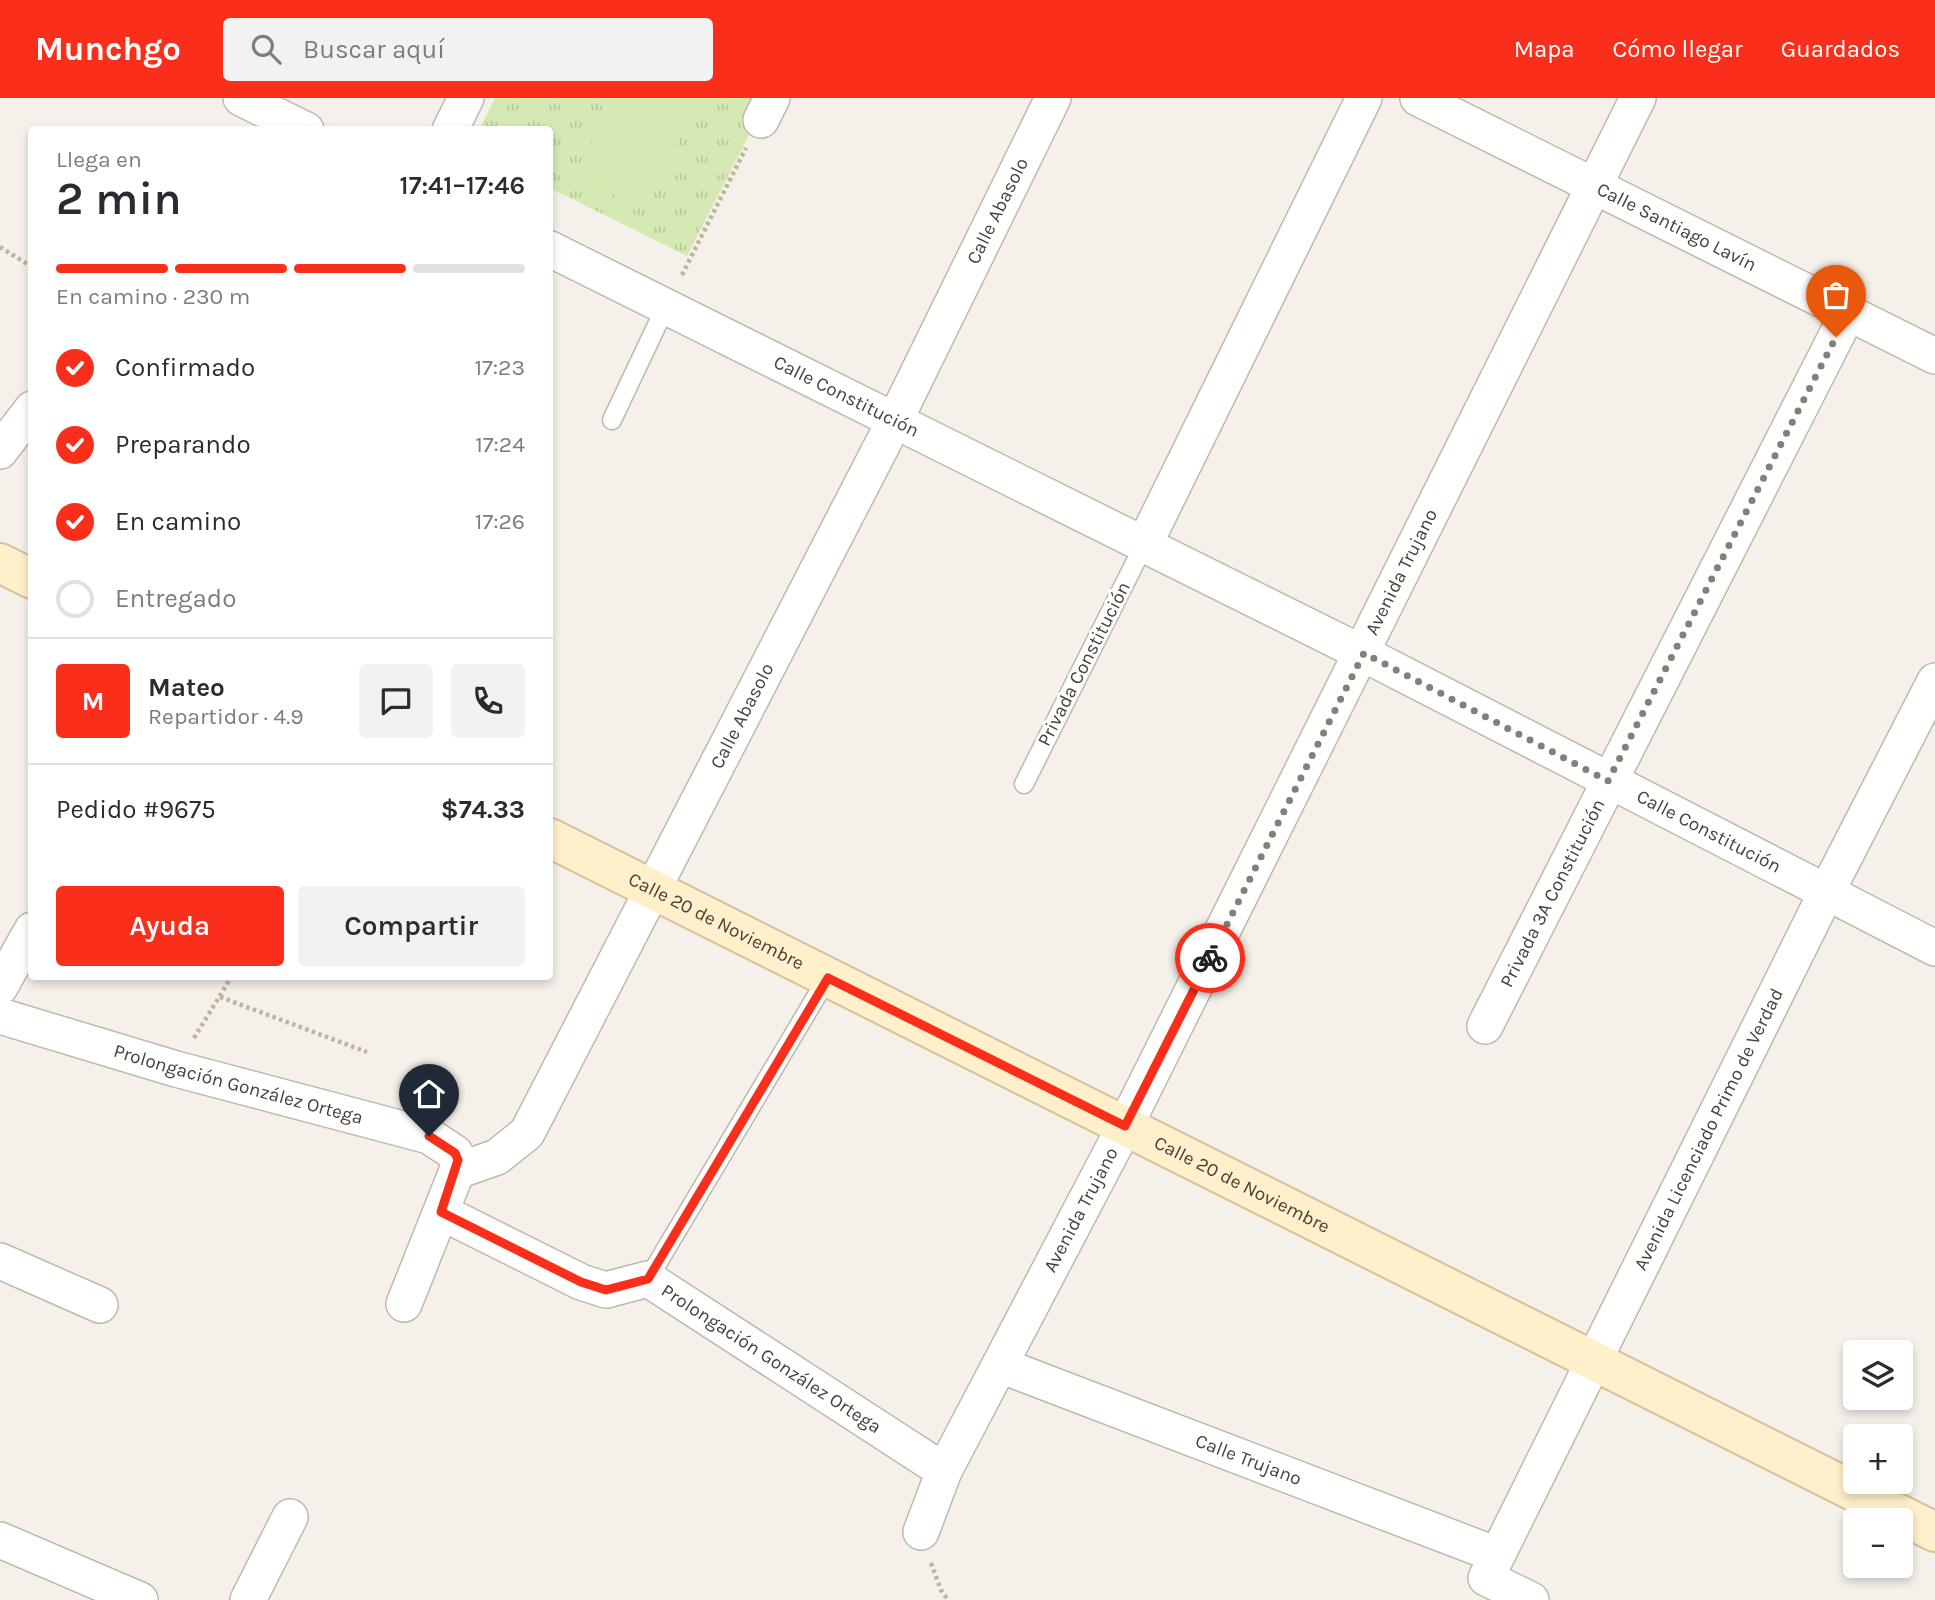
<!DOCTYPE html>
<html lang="es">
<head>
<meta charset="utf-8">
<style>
  :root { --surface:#fff; --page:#f2f2f3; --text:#2b2b33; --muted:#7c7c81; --line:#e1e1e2; --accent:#fa2f1b }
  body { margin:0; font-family:Karla,sans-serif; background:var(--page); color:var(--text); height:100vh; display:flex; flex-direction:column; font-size:26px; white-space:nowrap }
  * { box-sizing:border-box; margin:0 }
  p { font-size:23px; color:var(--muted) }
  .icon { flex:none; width:38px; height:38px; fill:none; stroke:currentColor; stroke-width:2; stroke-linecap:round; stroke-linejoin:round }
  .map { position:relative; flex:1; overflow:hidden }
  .panel { position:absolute; left:28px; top:28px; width:525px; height:854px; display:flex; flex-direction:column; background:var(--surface); border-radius:7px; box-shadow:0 4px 10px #0003 }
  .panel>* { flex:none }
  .controls { position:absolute; left:1843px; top:1242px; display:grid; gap:14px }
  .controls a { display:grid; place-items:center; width:70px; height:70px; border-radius:7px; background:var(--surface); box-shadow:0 4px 10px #0003; font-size:35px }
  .pin { position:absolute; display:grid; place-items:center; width:60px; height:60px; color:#fff; margin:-72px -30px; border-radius:50% 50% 50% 0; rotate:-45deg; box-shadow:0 0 7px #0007 }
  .pin .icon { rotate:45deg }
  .courier { position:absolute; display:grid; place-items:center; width:70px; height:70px; margin:-35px; border:5px solid #fa2f1b; border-radius:50%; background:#fff; color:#222; box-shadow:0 2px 9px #0007 }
  .summary em { font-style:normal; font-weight:600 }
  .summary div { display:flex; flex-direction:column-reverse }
  .summary { display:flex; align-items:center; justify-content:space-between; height:119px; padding:0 28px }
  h1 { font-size:46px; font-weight:600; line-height:52px }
  .bar { display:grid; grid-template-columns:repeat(4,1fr); gap:10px 7px; align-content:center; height:84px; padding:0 28px }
  .bar i { height:9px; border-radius:5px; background:var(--line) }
  .bar .active { background:var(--accent) }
  .bar p { grid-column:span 4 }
  .line { display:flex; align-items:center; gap:18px; padding:0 28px; border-top:2px solid var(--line) }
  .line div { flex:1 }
  .round { display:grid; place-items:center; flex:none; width:74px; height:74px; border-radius:7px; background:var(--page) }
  ol { padding:0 28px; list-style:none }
  li { display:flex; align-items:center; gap:21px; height:77px }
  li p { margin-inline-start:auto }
  li .icon { padding:7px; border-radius:50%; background:var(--accent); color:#fff; stroke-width:4 }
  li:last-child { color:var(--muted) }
  li i { width:38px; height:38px; border:4px solid var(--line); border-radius:50% }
  .button { display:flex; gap:14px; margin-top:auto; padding:14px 28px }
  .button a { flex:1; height:80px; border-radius:7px; background:var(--accent); color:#fff; font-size:28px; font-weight:600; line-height:80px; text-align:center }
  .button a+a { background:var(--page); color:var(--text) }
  header { display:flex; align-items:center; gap:42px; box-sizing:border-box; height:98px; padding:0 35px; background:var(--accent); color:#fff }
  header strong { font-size:33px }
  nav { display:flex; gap:38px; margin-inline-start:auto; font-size:24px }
  .search { width:490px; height:63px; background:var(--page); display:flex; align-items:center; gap:18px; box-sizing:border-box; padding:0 24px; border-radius:7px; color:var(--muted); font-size:26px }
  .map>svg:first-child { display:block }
</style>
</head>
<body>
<header>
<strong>Munchgo</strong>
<div class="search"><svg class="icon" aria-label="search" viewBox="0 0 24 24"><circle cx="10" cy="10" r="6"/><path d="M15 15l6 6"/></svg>Buscar aquí</div>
<nav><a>Mapa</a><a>Cómo llegar</a><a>Guardados</a></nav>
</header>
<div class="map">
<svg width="1935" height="1502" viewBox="0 0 1935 1502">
  <defs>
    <pattern id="grass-tufts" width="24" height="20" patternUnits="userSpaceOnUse" patternTransform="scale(1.75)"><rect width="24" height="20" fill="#d4e9b3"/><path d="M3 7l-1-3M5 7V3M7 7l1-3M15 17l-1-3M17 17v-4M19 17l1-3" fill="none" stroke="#b8c99b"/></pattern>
  </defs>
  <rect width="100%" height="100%" fill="#f5f1ea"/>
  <path fill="url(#grass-tufts)" d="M495,0H768L687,158L550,90V32H479Z"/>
  <path fill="#d4e9b3" d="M613,0H699L645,112L576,78Z"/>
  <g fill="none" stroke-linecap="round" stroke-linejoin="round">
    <defs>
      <g id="lane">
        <path d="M612,322L666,208"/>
        <path d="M1024,686L1144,447"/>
        <path d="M648,1181L828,879"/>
      </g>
      <g id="street">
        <path d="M241,0L306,32"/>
        <path id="s1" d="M1418,0L1935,258"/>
        <path d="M761,22L772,0"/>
        <path d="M450,32L466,0"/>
        <path id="s2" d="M550,151L1364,556L1935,850"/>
        <path d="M0,353L32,311"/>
        <path d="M1144,447L1364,0"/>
        <path d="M0,889L32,832"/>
        <path id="s3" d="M0,918L176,971L429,1038L455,1055L458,1062L457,1073L404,1206"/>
        <path id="s4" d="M1485,928L1848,215"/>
        <path id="s5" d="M457,1073L497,1059L527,1035L895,322L1053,0"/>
        <path id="s6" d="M441,1114L581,1184L606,1192L648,1181L944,1373"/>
        <path d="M0,1163L100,1207"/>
        <path id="s7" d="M1000,1267L1497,1457"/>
        <path id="s8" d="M921,1434L944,1373L1125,1028L1638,0"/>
        <path d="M0,1442L140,1502"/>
        <path d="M248,1502L290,1419"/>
        <path id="s9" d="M1531,1502L1486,1480L1826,795L1935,583"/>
      </g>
      <g id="secondary">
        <path d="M0,465L32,481"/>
        <path id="s10" d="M550,740L1935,1434"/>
      </g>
    </defs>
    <use href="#lane" stroke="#c1b8ac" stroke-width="21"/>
    <use href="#street" stroke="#c1b8ac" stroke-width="38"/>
    <use href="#secondary" stroke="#d5c19a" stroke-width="42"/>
    <g stroke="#c2b39d" stroke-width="4.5" stroke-dasharray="3.5 3.5" stroke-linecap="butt">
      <path d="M0,149L32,169"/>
      <path d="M682,177L746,50"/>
      <path d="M220,899L367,954"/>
      <path d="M194,940L232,878"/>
      <path d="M931,1465L941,1492L948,1502"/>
    </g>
    <use href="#lane" stroke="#fff" stroke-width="18"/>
    <use href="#street" stroke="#fff" stroke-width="35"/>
    <use href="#secondary" stroke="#ffefca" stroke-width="38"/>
  </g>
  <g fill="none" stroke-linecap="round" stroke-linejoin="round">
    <path stroke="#857f76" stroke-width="7" stroke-dasharray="0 12.6" d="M1210,860L1364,555L1608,683L1836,239"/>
    <path stroke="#fa2f1b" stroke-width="9" d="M429,1038L455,1055L458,1062L441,1114L581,1184L606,1192L648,1181L828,880L1125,1028L1210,860"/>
  </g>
  <g text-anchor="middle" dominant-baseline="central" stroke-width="6" stroke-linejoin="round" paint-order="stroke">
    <g font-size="19" fill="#494138" stroke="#fff">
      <text stroke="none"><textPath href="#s5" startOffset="1116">Calle Abasolo</textPath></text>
      <text stroke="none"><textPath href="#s1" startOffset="289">Calle Santiago Lavín</textPath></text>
      <text stroke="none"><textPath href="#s2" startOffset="331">Calle Constitución</textPath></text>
      <text stroke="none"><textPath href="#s8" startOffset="1074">Avenida Trujano</textPath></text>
      <text transform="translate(1084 566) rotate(-63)">Privada Constitución</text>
      <text stroke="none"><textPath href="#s5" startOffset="550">Calle Abasolo</textPath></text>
      <text stroke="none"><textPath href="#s2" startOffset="1297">Calle Constitución</textPath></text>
      <text stroke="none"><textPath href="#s4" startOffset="149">Privada 3A Constitución</textPath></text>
      <text stroke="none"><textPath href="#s10" startOffset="186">Calle 20 de Noviembre</textPath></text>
      <text stroke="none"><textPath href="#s3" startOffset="248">Prolongación González Ortega</textPath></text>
      <text stroke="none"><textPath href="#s9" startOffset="551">Avenida Licenciado Primo de Verdad</textPath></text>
      <text stroke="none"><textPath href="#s10" startOffset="774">Calle 20 de Noviembre</textPath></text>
      <text stroke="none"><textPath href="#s8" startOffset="360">Avenida Trujano</textPath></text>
      <text stroke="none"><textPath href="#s6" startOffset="373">Prolongación González Ortega</textPath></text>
      <text stroke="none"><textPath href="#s7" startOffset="266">Calle Trujano</textPath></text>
    </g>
  </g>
</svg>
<div class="controls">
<a><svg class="icon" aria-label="layers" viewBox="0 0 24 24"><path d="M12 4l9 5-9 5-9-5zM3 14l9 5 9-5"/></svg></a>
<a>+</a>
<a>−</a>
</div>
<div class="pin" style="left:1836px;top:239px;background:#ea580c"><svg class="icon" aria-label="bag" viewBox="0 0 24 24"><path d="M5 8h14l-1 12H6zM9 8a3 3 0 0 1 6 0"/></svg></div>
<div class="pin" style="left:429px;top:1038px;background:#1f2937"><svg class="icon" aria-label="home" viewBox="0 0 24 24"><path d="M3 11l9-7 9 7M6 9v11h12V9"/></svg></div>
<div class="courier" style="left:1210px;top:860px"><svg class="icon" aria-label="bike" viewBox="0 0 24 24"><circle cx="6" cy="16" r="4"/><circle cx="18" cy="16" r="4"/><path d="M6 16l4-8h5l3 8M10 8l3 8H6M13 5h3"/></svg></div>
<section class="panel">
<div class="summary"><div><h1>2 min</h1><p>Llega en</p></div><em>17:41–17:46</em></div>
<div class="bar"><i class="active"></i><i class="active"></i><i class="active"></i><i></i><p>En camino · 230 m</p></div>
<ol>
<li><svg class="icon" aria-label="check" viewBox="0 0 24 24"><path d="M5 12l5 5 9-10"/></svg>Confirmado<p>17:23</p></li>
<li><svg class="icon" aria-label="check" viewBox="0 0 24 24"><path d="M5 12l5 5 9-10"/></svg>Preparando<p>17:24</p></li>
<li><svg class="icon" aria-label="check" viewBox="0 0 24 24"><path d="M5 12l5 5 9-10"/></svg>En camino<p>17:26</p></li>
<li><i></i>Entregado</li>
</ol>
<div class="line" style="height:126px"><b class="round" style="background:var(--accent);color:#fff">M</b><div><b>Mateo</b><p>Repartidor · 4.9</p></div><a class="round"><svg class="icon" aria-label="chat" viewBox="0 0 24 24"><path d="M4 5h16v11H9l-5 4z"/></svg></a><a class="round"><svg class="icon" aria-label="phone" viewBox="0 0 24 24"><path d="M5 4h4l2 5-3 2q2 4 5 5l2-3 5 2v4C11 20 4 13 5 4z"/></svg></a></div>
<div class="line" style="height:91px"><div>Pedido #9675</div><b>$74.33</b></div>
<div class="button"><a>Ayuda</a><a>Compartir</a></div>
</section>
</div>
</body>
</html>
